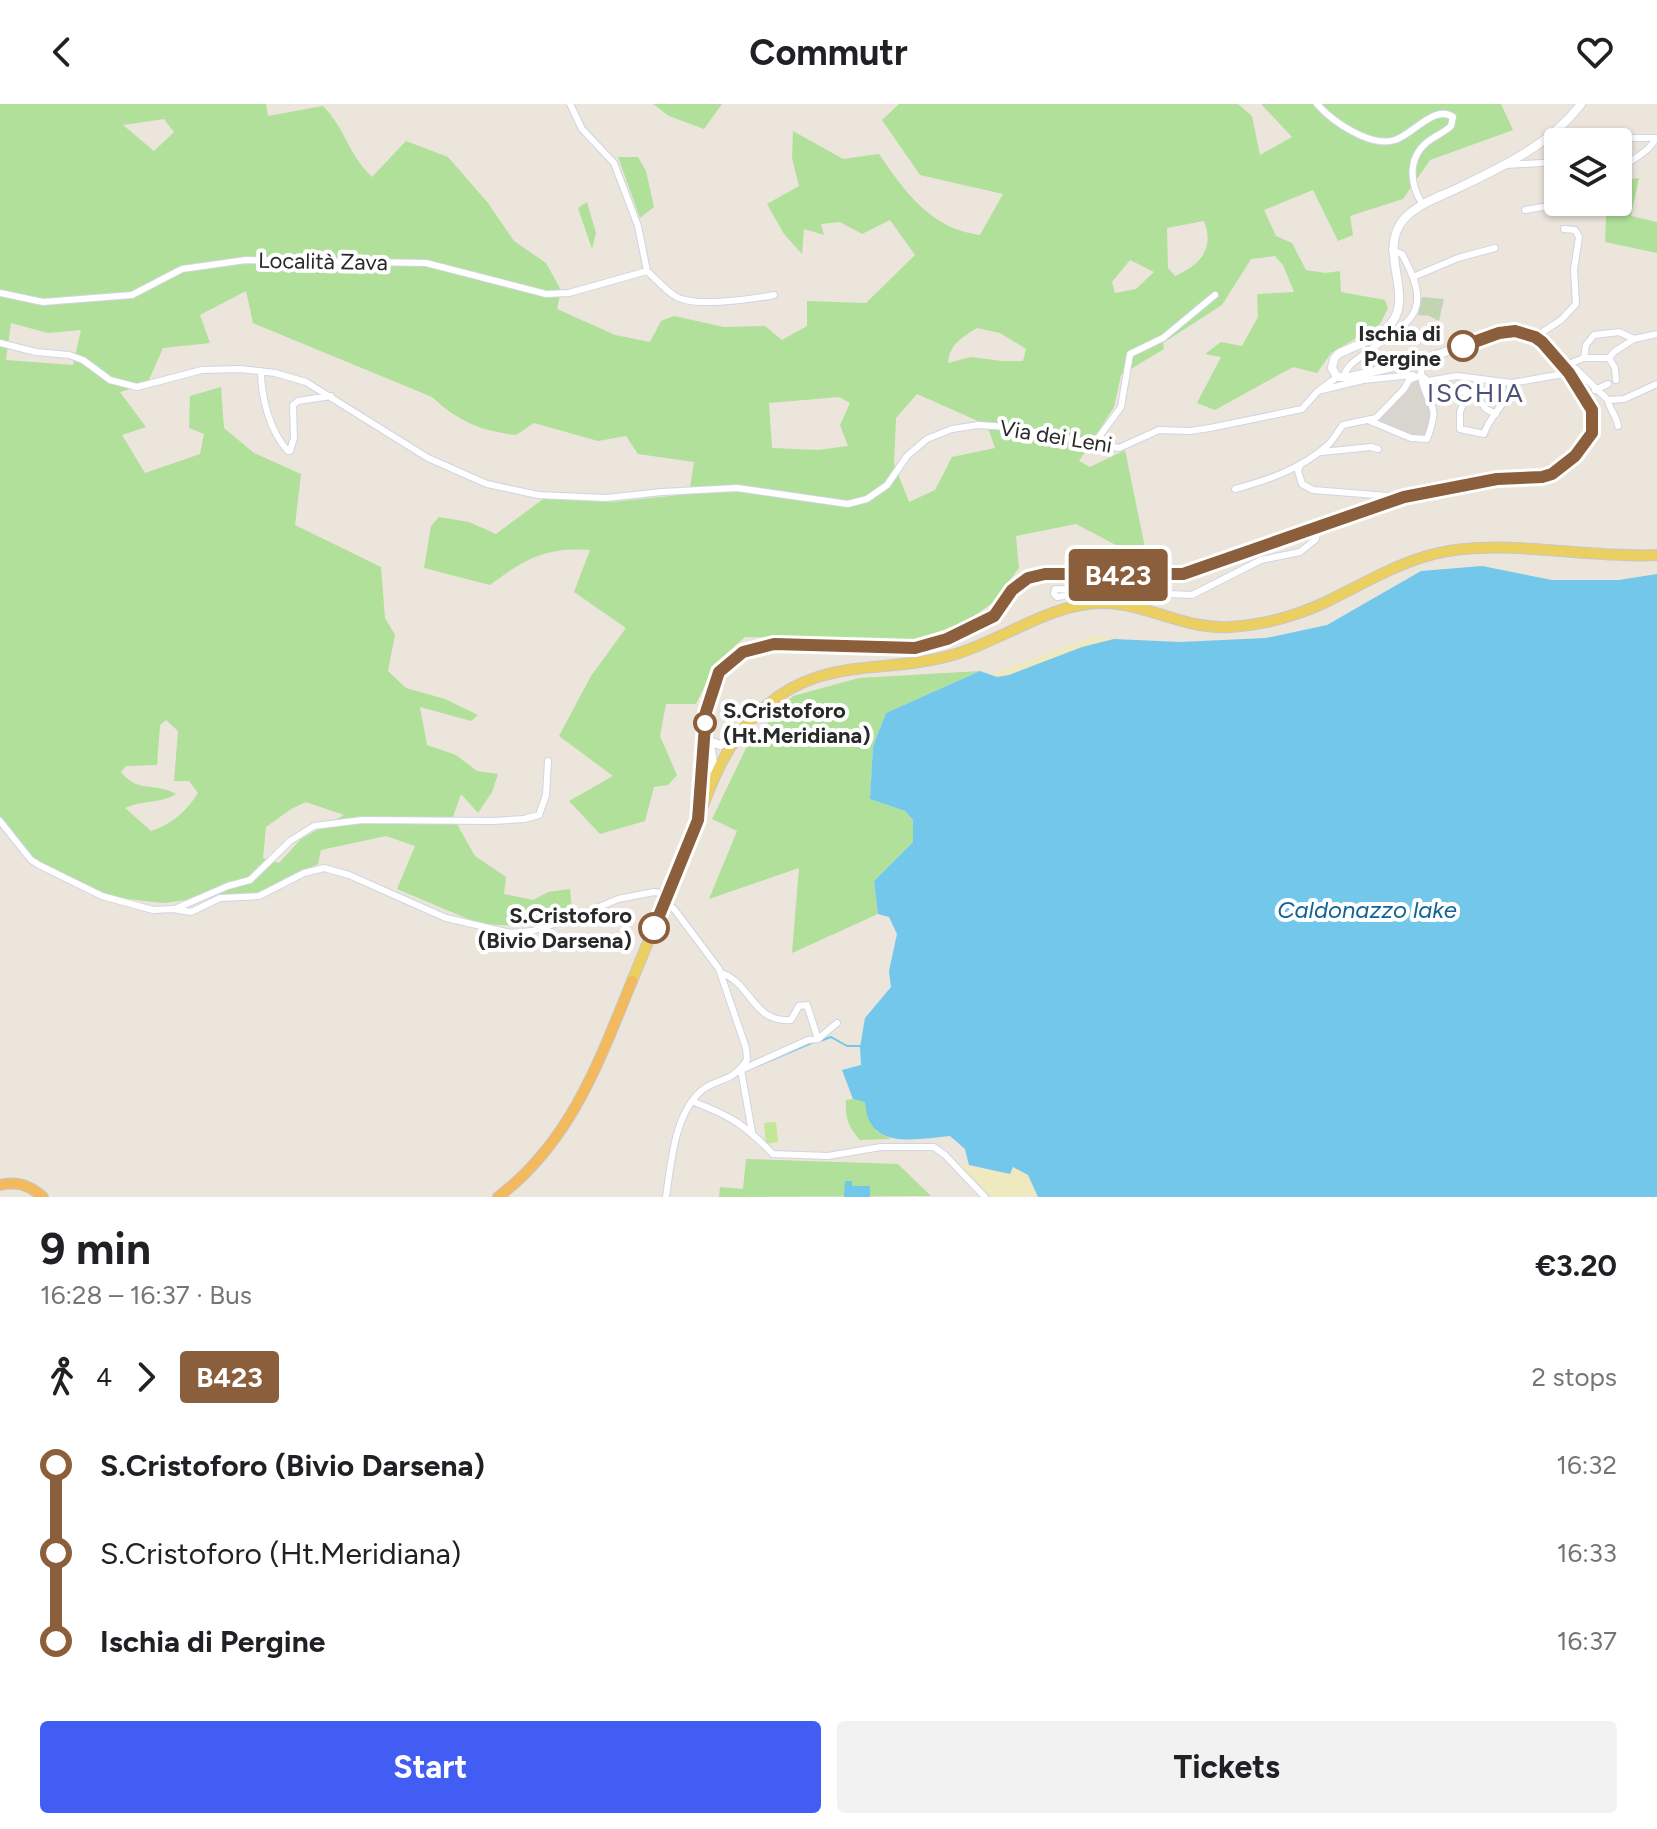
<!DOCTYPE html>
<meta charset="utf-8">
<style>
body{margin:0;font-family:Figtree,sans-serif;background:#f2f2f2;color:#202124;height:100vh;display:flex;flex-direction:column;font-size:30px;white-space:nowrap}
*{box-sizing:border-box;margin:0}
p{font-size:26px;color:#757577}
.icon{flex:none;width:44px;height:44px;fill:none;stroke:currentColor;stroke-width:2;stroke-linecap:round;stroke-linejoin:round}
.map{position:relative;height:1093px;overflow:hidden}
.sheet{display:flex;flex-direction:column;background:#fff;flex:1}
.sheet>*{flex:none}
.badge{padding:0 16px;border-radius:6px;font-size:28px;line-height:52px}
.tools{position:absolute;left:1544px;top:24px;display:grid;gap:16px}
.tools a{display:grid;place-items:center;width:88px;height:88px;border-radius:8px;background:#fff;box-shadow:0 2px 6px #0004;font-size:40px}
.map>.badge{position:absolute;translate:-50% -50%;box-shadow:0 0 0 4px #fff}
.legs{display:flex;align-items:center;gap:12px;height:88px;padding:0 40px;font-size:26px}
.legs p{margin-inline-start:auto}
.headline{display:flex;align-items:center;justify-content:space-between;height:136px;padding:0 40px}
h1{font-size:44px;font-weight:700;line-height:60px}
.action{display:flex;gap:16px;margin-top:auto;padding:16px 40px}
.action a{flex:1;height:92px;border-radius:8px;background:#415df3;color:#fff;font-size:32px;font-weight:700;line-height:92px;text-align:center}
.action a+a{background:#f2f2f2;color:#202124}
ul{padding:0 40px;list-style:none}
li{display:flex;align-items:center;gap:28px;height:88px;font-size:30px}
li i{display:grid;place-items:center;width:12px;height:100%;margin:0 10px;background:currentColor}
li i::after{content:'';width:20px;height:20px;margin:-10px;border:6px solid;border-radius:50%;background:#fff}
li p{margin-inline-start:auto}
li:first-child i{background:linear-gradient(#0000 50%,currentColor 0)}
li:last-child i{background:linear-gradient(currentColor 50%,#0000 0)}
header{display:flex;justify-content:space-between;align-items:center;height:104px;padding:0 40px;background:#fff;font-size:36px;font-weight:700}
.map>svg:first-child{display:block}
.green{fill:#b0e09a;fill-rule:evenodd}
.sand{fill:#efe9bf}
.cemetery{fill:#c3d4b3}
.pitch{fill:#c2e796}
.plaza{fill:#d8d4ce}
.water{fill:#72c7ea}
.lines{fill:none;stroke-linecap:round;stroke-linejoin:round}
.stream{stroke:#72c7ea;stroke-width:2}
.minor-casing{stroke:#d1d4e2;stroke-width:8}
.tertiary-casing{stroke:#d1d4e2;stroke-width:10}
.primary-casing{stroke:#c7c7c7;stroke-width:12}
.trunk-casing{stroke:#c7c7c7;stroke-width:12}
.minor{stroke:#fff;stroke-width:6}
.tertiary{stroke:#fff;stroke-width:8}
.primary{stroke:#ebcf60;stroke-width:10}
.trunk{stroke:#f2b95d;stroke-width:10}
.line-1-casing{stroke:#fff;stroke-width:18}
.line-1{stroke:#8b5e3c;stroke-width:12}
.stop-1-dot{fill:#fff;stroke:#8b5e3c;stroke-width:4}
.labels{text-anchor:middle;stroke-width:8;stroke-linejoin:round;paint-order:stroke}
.street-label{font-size:22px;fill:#292929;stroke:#fff}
.stop-label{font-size:22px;font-weight:bold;fill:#292929;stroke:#fff;text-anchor:end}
.water-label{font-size:24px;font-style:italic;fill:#126495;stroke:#fff}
.quarter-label{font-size:26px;letter-spacing:2px;fill:#4b5278;stroke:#fff}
</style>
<header><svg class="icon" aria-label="back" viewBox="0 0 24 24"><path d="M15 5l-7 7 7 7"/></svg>Commutr<svg class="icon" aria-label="heart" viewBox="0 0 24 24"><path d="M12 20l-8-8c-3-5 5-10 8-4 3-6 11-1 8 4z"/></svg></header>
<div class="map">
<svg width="1657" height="1093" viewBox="0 0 1657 1093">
<rect width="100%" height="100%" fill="#ebe5dc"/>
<path class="green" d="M0 0H266L268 12 323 2C345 24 348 50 372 73L406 37 448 53 488 99 514 137 546 159 561 186 557 205 615 231 650 238 661 217 674 212 724 223 765 222 782 236 807 222V197L866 199 915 151 890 116 862 130 840 118 821 120 824 131 804 125 802 150 784 130 767 100 799 82 792 54 793 27 843 55 879 50C905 88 931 125 980 131L1003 90 920 71 882 16 899 0H1238L1252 12 1260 51 1292 33 1261 0H1501L1513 26 1430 56 1403 95 1350 112 1353 131 1338 137 1313 86 1264 106 1276 132 1292 139 1306 166 1325 169 1340 167 1341 188 1385 196 1388 204 1380 220 1331 249 1317 269 1293 263 1215 306 1197 299 1221 253 1205 250 1221 238 1242 242 1258 213 1257 190 1294 188 1283 161 1275 152 1251 155 1222 201 1163 239 1164 245 1121 271 1114 303 1079 357 1090 363 1125 346 1148 458 1076 420 1016 432 1019 464 994 498 965 518 912 537 745 533 716 559 696 600H666L660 632 677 671 668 681 654 683 645 717 600 730 569 697 613 672 559 632 591 572 626 524 574 488 590 446C545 443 525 455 490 481L424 464 431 422 439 413 469 418 496 430 543 395 612 398 689 390 694 358 638 350 626 332 598 337 534 319 516 331C480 327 458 317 432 293L253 219 246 187 200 211 210 239 163 244 147 280 120 288 146 323 122 331 145 369 200 350 204 330 189 324 190 292 221 283 224 324 254 349 301 370 295 421 381 463 385 514 395 531 388 567 406 584 445 595 478 611 471 617 420 603 427 641 456 651 477 667 498 670 492 688 478 709 461 690 453 713 475 752 506 773 504 790 533 796 548 788 570 785 572 806 523 822 480 820 397 785 415 742 386 732 321 746 318 760 255 791H226L163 799 110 793 33 755 0 712ZM164 15 174 28 154 47 123 21ZM1204 117C1215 145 1200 161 1175 172L1168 164 1167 124ZM1130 156 1154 168 1136 185 1115 189 1112 178ZM11 219 48 229 81 226 73 261 6 256ZM977 224 1000 229 1026 245 1023 257H1002L971 253 948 259C950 240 961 234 977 224ZM917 290 987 321 995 344 952 353 935 386 909 398 894 360 896 314ZM839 293 850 299 840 321 848 342 818 346 772 344 769 299ZM166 616 178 627 174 677H189L198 689C186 708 172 720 151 727L125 704C142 696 160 700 176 690 152 677 139 690 121 668L126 662 157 661 160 621ZM306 698 344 711 301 735 279 759 263 754 266 723 291 705Z
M653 0H722L704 25 669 12Z
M618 53H638L646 67 654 103 640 114Z
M1639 74 1631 112 1657 118V149L1605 138 1606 113 1612 98H1618V86L1623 76Z
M587 98 596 129 592 145 578 104Z
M980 567 886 609 873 642 870 695 905 707 913 716V738L874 777 878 810 792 849 799 764 709 795 737 727 712 715 748 640 793 592 859 574Z
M853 995 866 998 876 1027 891 1035 860 1036C848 1023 845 1013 846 996Z
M746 1055 898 1060 931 1092 719 1093 720 1083 743 1085Z"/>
<path class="sand" d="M1097 531 1114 535 1082 543 1009 571 997 573 990 571Z
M959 1060 1010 1070 1013 1062 1028 1070 1039 1092 991 1093Z"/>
<path class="cemetery" d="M1422 193 1444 195 1439 217 1429 212 1418 211Z"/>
<path class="pitch" d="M776 1018 778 1038 766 1040 764 1019Z"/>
<path class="plaza" d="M1421 271 1436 309 1424 336 1372 318Z"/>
<path class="water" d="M1482 462 1552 476H1619L1657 470V1093H1038L1028 1071 1013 1063 1010 1070 969 1061 965 1045 950 1032C915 1035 868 1047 865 998L853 995 842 966 861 961 860 943 865 914 891 883 889 867 897 830 889 813 878 810 874 777 913 738V716L905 707 870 695 873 642 886 609 980 567 997 573 1009 571 1082 543 1114 535 1180 538 1266 534 1327 521 1421 467Z
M845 1077H852V1082H870V1093H844Z"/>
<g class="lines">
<path class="stream" d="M820 937 831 933 847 942H861
M757 962 814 938"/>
<defs>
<path id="minor" d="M1317 0C1332 17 1370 44 1395 36 1412 31 1435 0 1453 13L1451 22C1445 28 1437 31 1430 36 1407 52 1409 80 1423 101
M1618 39 1631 34H1657
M1506 61 1558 58
M1618 68C1630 55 1649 49 1656 34
M1525 106 1572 98
M647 167C656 175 665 186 675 192 692 204 753 195 774 191
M1413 173 1458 154 1495 144
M0 189 43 198 132 191 182 165 246 156 426 159 546 190 569 189 647 167 638 122 614 59 582 25 570 0
M1535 233 1561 216 1576 200 1574 165 1579 133 1575 126 1564 125
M0 239 36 248 69 251 83 256 110 276 137 283 202 266 240 265 275 269 306 278 428 354 487 380 538 391 606 394 662 388 737 384 848 400 867 395 887 381 907 352 927 335 952 325 978 321 1008 323 1119 344 1159 326 1190 327 1210 324 1302 305 1317 288 1337 273
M1584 254 1586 241 1594 231 1619 228 1634 235 1657 230
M1609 254 1615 264 1616 276
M1422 256 1421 271 1428 277 1457 272 1512 279 1569 269
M1566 261 1584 254H1609L1614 248 1634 235
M1568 261 1576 265 1608 296 1624 295 1657 280
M261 267C261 293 270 328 288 347H290L294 334 293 301 298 297 331 292
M1344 273C1346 262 1355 257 1364 250 1411 217 1435 210 1402 150L1392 146
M1438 276 1478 294 1486 305 1496 310
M1322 286 1363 276 1413 271
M1595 286 1608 280
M1467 290 1460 308V325L1484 330C1490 310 1505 304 1512 279
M1608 296C1609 306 1616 309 1618 322
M1370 317 1411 334 1427 335C1442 295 1427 307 1421 272
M1093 341 1121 303 1130 250 1163 234 1215 191
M1322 348 1371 343 1378 345
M1300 361 1298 367 1302 380 1313 386 1401 393
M1235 385C1268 376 1301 365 1328 341 1334 335 1338 327 1343 321L1376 314 1404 285 1409 276 1421 271
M1091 498 1071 491 1057 493 1054 490 1055 485 1192 491 1261 456 1300 448 1316 435 1318 423
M0 717 31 756 39 761 102 792 153 806 173 805 191 808 220 794 259 792 304 769 324 764 349 771 446 814 511 829 532 827 574 814 618 795 654 788 669 790
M665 798 674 805 719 865 746 944 747 956C731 980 718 973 701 987 674 1011 671 1060 666 1093
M177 804 228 782 250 776 290 737 314 722 362 716 494 717 524 715 539 711 546 691 548 657
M721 869C752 879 752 919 791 916L799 902 807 901 818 935
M818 935 837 919
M741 966 808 936 818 935
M741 966 752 1028
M694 998C731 1012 745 1021 773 1050L828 1052 881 1043H934L945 1051 985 1093"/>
<path id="tertiary" d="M708 629 715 671
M709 637 720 641 734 635
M699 707 706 608 710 591 719 568 743 548 774 540 915 544 947 535 994 512 1012 486 1028 474 1045 470H1183L1404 393 1497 375 1542 373 1552 370 1575 352 1592 329V306L1588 295 1542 238 1523 229H1499L1422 256 1350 273H1337L1332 264 1334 255 1338 250C1354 242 1374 236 1387 224 1419 195 1375 148 1404 115 1417 100 1439 93 1456 85 1502 63 1550 41 1581 0"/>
<path id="primary" d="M632 877C650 833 669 789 686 745 706 697 719 645 758 609 821 549 883 572 956 550 1005 535 1051 499 1102 499 1147 499 1185 526 1230 523 1263 521 1296 512 1326 498 1361 481 1395 460 1434 450 1500 433 1587 455 1657 451"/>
<path id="trunk" d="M0 1081C18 1077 29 1081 43 1093
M498 1093C570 1039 599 958 632 877"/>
</defs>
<use href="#minor" class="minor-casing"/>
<use href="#tertiary" class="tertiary-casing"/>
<use href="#primary" class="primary-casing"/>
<use href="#trunk" class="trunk-casing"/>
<use href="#minor" class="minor"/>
<use href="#tertiary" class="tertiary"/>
<use href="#primary" class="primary"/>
<use href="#trunk" class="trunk"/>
</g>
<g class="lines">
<defs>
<path id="line-1" d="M654 824 698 716 706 608 719 568 743 548 774 540 915 544 947 535 994 512 1012 486 1028 474 1045 470H1183L1404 393 1497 375 1542 373 1552 370 1575 352 1592 329V306L1569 269 1542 238 1535 233 1515 227 1499 229 1463 242"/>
</defs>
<use href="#line-1" class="line-1-casing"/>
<use href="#line-1" class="line-1"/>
</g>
<g class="stop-1-dot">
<circle cx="1463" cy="242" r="14"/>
<circle cx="705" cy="619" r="10"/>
<circle cx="654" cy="824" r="14"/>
</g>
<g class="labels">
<g class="street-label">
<text transform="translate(323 157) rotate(1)" y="8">Località Zava</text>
<text transform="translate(1056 332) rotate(9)" y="8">Via dei Leni</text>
</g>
<g class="stop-label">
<text x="1441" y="237">Ischia di<tspan x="1441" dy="25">Pergine</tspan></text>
<text x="723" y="614" text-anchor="start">S.Cristoforo<tspan x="723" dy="25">(Ht.Meridiana)</tspan></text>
<text x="632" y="819">S.Cristoforo<tspan x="632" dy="25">(Bivio Darsena)</tspan></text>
</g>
<g class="water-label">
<text x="1367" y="814">Caldonazzo lake</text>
</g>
<g class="quarter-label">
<text x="1476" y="298">ISCHIA</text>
</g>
</g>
</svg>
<div class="tools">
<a><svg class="icon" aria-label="layers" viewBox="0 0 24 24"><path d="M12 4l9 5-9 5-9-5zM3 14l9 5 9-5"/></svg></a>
</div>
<b class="badge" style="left:1118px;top:471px;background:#8b5e3c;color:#fff">B423</b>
</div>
<section class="sheet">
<div class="headline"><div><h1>9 min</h1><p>16:28 – 16:37 · Bus</p></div><b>€3.20</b></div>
<div class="legs"><svg class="icon" aria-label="walk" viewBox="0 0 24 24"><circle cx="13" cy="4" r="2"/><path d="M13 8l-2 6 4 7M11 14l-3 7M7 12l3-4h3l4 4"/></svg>4<svg class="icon" aria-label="forward" viewBox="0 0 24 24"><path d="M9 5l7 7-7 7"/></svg><b class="badge" style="background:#8b5e3c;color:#fff">B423</b><p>2 stops</p></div>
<ul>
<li><i style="color:#8b5e3c"></i><b>S.Cristoforo (Bivio Darsena)</b><p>16:32</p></li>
<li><i style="color:#8b5e3c"></i><span>S.Cristoforo (Ht.Meridiana)</span><p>16:33</p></li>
<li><i style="color:#8b5e3c"></i><b>Ischia di Pergine</b><p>16:37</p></li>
</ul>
<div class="action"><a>Start</a><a>Tickets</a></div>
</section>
